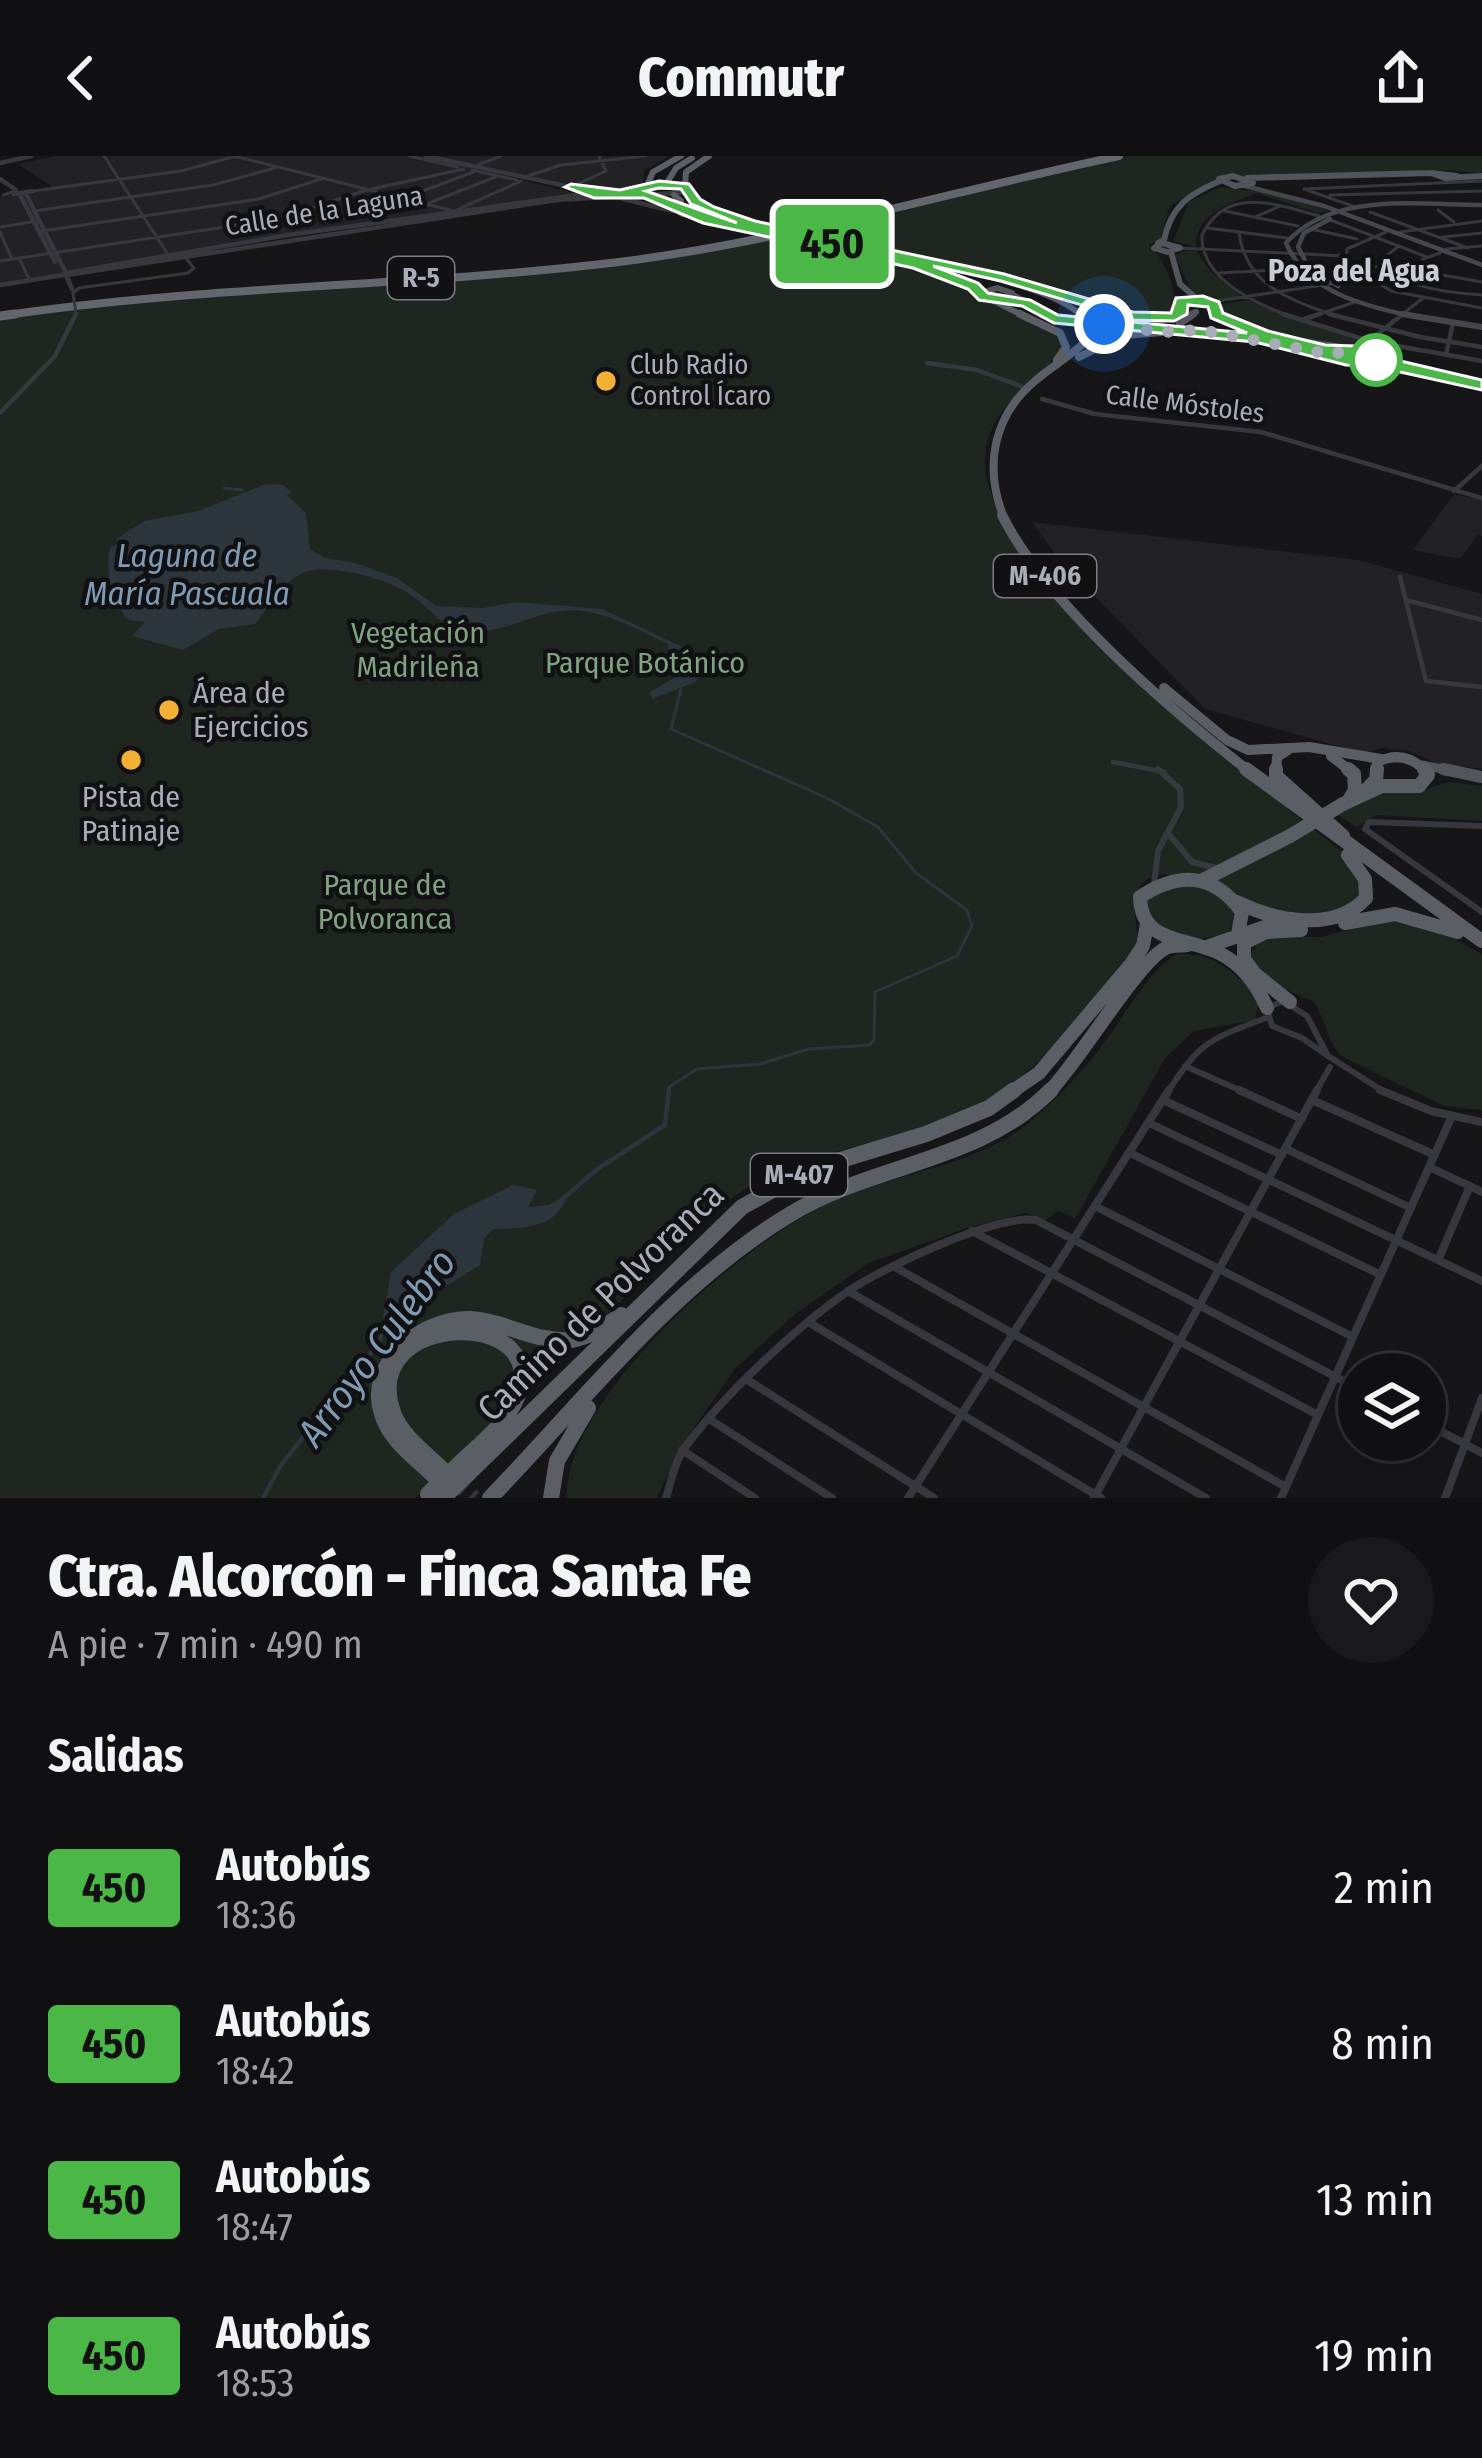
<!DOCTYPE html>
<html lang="es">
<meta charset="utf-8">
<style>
body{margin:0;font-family:"Fira Sans Condensed",sans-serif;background:#19191b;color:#f1f3f6;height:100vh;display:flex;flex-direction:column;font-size:45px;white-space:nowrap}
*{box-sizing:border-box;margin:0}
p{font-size:39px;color:#9c9d9f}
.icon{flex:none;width:66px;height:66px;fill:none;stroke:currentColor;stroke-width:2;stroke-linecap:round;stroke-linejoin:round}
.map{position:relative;height:1342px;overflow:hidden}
.sheet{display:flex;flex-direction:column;background:#101012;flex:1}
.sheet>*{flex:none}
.badge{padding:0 24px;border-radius:9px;font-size:42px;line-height:78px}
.controls{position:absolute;left:1338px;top:1197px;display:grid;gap:24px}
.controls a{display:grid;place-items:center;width:108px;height:108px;border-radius:50%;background:#101012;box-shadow:0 6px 18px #0003,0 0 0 3px #303032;font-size:60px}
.you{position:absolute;width:60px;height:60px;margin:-30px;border:9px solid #fff;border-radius:50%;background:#1a73e8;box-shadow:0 0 0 18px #1a73e833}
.map>.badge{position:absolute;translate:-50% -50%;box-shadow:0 0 0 6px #fff}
h2{padding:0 48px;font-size:45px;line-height:108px}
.round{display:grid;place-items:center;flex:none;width:126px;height:126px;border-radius:63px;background:#19191b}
.head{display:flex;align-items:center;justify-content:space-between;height:204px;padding:0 48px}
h1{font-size:57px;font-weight:800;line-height:90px}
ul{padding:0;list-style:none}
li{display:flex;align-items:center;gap:36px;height:156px;padding:0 48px}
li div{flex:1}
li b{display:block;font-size:45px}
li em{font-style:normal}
li .badge{min-width:132px;font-weight:700;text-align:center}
header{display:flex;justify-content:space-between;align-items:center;height:156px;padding:0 48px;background:#101012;font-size:54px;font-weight:800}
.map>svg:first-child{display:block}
.built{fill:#222225}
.green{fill:#1e261f}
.water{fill:#2c353c}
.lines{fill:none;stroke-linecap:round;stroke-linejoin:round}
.stream-far1{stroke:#2c353c;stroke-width:3}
.stream{stroke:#2c353c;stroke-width:4.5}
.trunk-tunnel{stroke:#333438;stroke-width:16;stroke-dasharray:16 8;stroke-linecap:butt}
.pedestrian{stroke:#37383d;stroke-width:3}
.minor-far3{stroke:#37383d;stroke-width:3}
.minor-far2{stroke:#37383d;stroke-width:4.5}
.minor-far1{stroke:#37383d;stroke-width:6}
.minor{stroke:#37383d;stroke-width:8}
.tertiary{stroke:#37383d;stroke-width:4.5}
.secondary-far1{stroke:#45474d;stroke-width:4.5}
.secondary{stroke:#45474d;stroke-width:6}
.primary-far3{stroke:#53555c;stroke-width:6}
.primary-far2{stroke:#53555c;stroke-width:8}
.primary-far1{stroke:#53555c;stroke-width:9}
.primary{stroke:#53555c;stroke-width:12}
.trunk-far4{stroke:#5b5e65;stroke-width:6}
.trunk-far3{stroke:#5b5e65;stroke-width:8}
.trunk-far2{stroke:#5b5e65;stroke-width:10}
.trunk-far1{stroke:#5b5e65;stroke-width:14}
.trunk{stroke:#5b5e65;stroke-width:16}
.motorway-far1{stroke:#63666e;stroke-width:8}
.motorway{stroke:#63666e;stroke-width:9}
.minor-bridge{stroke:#37383d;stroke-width:3}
.primary-bridge{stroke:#53555c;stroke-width:8}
.trunk-bridge-far2{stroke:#5b5e65;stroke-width:6}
.trunk-bridge-far1{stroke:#5b5e65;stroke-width:14}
.trunk-bridge{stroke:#5b5e65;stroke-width:16}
.line{fill:#4ab747;stroke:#fff;stroke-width:3;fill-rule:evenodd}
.walk{stroke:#a8adb8;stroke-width:12;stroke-dasharray:0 21.6}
.stop-dot{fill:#fff;stroke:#4ab747;stroke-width:6}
.poi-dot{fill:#f2b134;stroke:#111113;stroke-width:4.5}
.labels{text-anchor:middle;stroke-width:9;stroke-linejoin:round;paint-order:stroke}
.far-street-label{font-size:27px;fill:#a8adb8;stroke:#111113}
.shield{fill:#111113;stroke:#7b7e86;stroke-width:3}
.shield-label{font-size:27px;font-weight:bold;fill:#a8adb8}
.far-poi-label{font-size:27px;fill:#a8adb8;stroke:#111113;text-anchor:start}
.far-quarter-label{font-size:30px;font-weight:bold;fill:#c9ccd4;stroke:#111113}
.park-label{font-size:30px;fill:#7fa381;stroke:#111113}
.poi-label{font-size:30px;fill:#a8adb8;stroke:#111113;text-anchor:start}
.water-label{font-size:33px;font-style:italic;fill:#7f9bb3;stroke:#111113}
.near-street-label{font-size:36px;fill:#a8adb8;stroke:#111113}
.near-water-label{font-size:39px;font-style:italic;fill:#7f9bb3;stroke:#111113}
</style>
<header><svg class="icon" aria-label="back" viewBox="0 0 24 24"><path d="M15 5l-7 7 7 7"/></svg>Commutr<svg class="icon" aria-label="share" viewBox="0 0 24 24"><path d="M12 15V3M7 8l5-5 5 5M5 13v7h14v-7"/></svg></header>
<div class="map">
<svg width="1482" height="1342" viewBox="0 0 1482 1342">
<rect width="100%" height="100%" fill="#161618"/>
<path class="built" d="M56 0H423L575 37 300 76 0 128V40L54 32 18 8Z
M434 0H669L644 15 643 26 613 37Z
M1454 338 1482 344V380L1477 379 1460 403 1413 394Z
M1032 366 1358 404 1482 438V613L1438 608 1410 595 1384 592 1363 597 1205 553 1058 402Z"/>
<path class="green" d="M1126 0H1482V17L1440 14 1256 22 1225 18 1170 50 1160 84 1149 89C1166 103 1175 134 1177 155L1160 160 795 74Z
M1220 31 1278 38 1330 55 1318 57 1256 37C1232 48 1195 56 1196 91L1173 85 1189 46Z
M774 79 924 112 1042 167 1062 183 1064 192C1034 228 990 248 985 300 975 404 1258 631 1340 694L1358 716 1361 738C1287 809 1171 674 1137 735 1128 750 1141 769 1136 789 1080 861 1027 938 937 969 874 991 805 994 748 1031 700 1062 659 1108 619 1147 551 1212 483 1277 415 1342H0V163L85 149 604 111Z
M1186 94 1197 95 1210 115 1241 140 1213 144 1193 139 1175 99Z
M1248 144 1359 185 1352 191 1290 184 1218 156 1221 148Z
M1449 626 1482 630V665L1376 659 1357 671 1337 659 1381 635 1417 636Z
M1184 726C1206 732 1228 737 1236 761L1228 778 1189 785 1151 766 1145 747 1149 738Z
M1387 764 1435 772 1482 798V954L1444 950 1341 900C1327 884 1326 864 1314 846 1287 834 1265 827 1250 799L1258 786 1277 781H1321Z
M1176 798C1214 795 1235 818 1260 842L1255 864 1194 875 1165 902 1075 1063 1059 1054 1046 1064 1025 1057 970 1071 869 1107 795 1158 735 1213 680 1292 657 1342H567C564 1241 745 1085 831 1046 890 1019 976 1009 1026 969 1049 951 1072 926 1091 904 1120 870 1139 824 1176 798Z"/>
<path class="water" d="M266 328 283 329 292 336 287 339 306 357 310 393 325 402 355 407 397 422 436 450 483 452 517 446 602 453 695 497 704 517 695 526 652 543 650 536 674 522 668 510V488C641 475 603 454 572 454 532 454 498 485 455 472 438 466 426 449 411 439 387 423 342 411 314 414 288 416 270 450 255 468L219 473 183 494 132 480 145 466 128 464C110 442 105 419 110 392L119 387 116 383 144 365 198 355Z
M513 1029 537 1034 528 1051 549 1049 567 1038C559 1073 523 1072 493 1073L484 1083 480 1109 390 1165 383 1162 391 1116 454 1058Z"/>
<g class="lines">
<path class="stream-far1" d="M224 332 242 334
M668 937 669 931 697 913 760 908 809 893 869 889 874 884 875 836 957 800 972 770 967 754 916 717 878 671 827 642 671 573 681 533"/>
<path class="stream" d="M565 1041 596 1014 665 969 669 934
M263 1342 281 1309 379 1187 386 1165"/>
<path class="trunk-tunnel" d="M453 1323 474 1342"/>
<path class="pedestrian" d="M19 102 29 123"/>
<path class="minor-far3" d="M104 0 169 100
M234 0 450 54
M409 0 458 11
M478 9 501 0
M472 14 517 24
M525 21 561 9 646 0
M571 31 606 15 599 0
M33 35 181 15 236 0
M3 39 12 36
M1330 39 1482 35
M407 41 476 15
M429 47 498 20
M1358 52 1304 33 1482 25
M1438 54 1454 66
M34 55 213 29 275 12
M1225 55 1298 70
M1370 56 1468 92
M450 57 521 25
M1255 61 1280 50
M1328 63 1427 101
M0 71 38 65
M1207 72 1287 82
M1311 73 1357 83
M42 75 259 43 321 23
M0 76 12 103
M1239 76C1245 130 1291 144 1338 161
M1386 76 1347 93 1346 107 1391 135 1482 152
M1400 76 1482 65
M1443 81 1482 77
M1399 90 1382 103C1405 134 1446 136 1482 139
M1180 92 1345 100
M1446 93 1482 90
M1440 97 1423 103 1420 109 1442 119 1482 126
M0 105 277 63 367 34 464 13
M1353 111H1386
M1219 117 1299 113
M73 137 79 132 188 117 194 112 184 100
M1210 146 1362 123
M1292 161C1256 148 1200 123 1202 79 1227 28 1277 49 1319 60
M1311 161 1358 145
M1399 161 1423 142"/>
<path class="minor-far2" d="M1283 158 1369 185 1482 205
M1329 158 1420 181 1482 191
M1304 163 1320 158
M1356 195 1403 158
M1446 199 1453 167
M927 207 977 214 1023 231
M1042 243 1095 258 1261 276 1482 342
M0 257 55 200 76 158
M1454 335 1482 310
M1400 421 1426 525 1482 531
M1406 444 1482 464
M1113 606 1165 616"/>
<path class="minor-far1" d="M1482 670 1369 666 1365 673 1482 756
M1168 677 1192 706 1216 712
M1154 728 1158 695 1181 651 1180 633 1158 613
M1283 845 1307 860 1328 900 1302 882 1272 870 1267 852Z
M1328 900 1386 937
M1185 910 1246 937
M1167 937C1201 885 1208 884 1266 862
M1315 937 1330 911"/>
<path class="minor" d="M1239 934 1302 963
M1380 934 1431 955 1482 966
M1163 944 1282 999
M1312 944 1435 999
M1149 967 1482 1125
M1286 993 1411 1052
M1130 997 1381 1119
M1429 1011 1482 1036
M1095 1050 1353 1181
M972 1075 1318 1259
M1438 1104 1470 1030
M893 1110 1286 1331
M848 1135 1206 1342
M810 1167 1101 1342
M746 1223 934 1342
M709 1263 832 1342
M1425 1267 1482 1297
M682 1294 755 1342
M666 1342C671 1326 675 1304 686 1290 724 1239 795 1172 847 1136 882 1112 996 1058 1036 1064L1359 1233
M908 1342 1169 934
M1094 1342 1317 934
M1281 1342 1451 962
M1445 1342 1482 1242"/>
<path class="tertiary" d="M426 0 585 34
M0 7 31 0
M0 23 16 34 14 38 33 35
M26 38 66 117 288 79 584 38C620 37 659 25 692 36L557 44 67 119
M20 39 55 106
M623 43 673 55
M66 119 72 133
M0 129 63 119"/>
<path class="secondary-far1" d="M1245 30 1324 50 1482 109
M1330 63 1304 77 1298 91 1309 112 1338 130
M1417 161C1367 151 1307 137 1286 87 1332 35 1419 49 1482 49"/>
<path class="secondary" d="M1402 158 1482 171"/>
<path class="primary-far3" d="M1233 20 1253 27 1235 30 1219 23Z
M1457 20 1431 17 1445 22 1482 20
M1247 22 1431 17
M1158 87 1164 84C1171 50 1189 38 1220 25
M1162 87 1180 92 1167 96 1154 92Z
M1171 96 1180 128 1196 142
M981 137 997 132 1012 137 1005 144
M1013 139 1054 161
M1168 161 1182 155 1181 145C1213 141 1203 147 1221 161
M1189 161 1196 156"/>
<path class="primary-far2" d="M1042 158 1082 167
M1216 158 1281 183 1355 194 1375 204 1482 227
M1162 163 1175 158
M1180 167 1193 158
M1104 168 1263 183
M1328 197 1346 205 1373 206"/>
<path class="primary-far1" d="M1422 609 1458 616"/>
<path class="primary" d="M1443 613 1482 621"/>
<path class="trunk-far4" d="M668 25 676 12 692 2
M685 30 686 16 709 0
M646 32 653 16 681 0
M689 39 710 54 740 65
M654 42 683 58 743 72
M795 80C852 92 1051 122 1082 161
M949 120 981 137
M1067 139 1142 161
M992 144 1026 161"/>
<path class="trunk-far3" d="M1020 158 1060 177 1066 191 1057 204
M1121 158 1158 163
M1079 201 1123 179 1162 176
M1004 362C984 312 992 261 1035 225 1052 210 1071 200 1087 184L1090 171 1079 158"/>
<path class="trunk-far2" d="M1002 359C1046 448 1171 554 1250 616
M1164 532 1227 584 1248 594 1309 591 1381 603
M1331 600 1352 616
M1276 616 1277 601 1288 594
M1376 616 1377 606C1396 597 1412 600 1426 616"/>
<path class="trunk-far1" d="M1246 613 1482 785
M1276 613V620L1343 680
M1348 613 1354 618 1355 634 1349 644
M1363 637 1376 624 1377 613
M1343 648 1382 630H1419L1428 619 1424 613
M1201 725 1290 680
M1237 746C1275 765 1334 777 1366 742L1365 723 1348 699
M1345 767 1395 758 1458 776
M1238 778 1242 756C1213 716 1178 716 1140 741 1141 787 1184 781 1217 796 1241 807 1257 829 1267 852
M1209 790 1273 768
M1249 813 1290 846
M1255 818 1244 803V787L1266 776 1301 774
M1010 937 1039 917 1131 808 1143 790 1147 768
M1048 937C1077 909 1140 801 1168 791 1174 789 1181 790 1187 789"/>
<path class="trunk" d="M443 1314C427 1298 403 1281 394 1259 353 1152 564 1149 514 1248 502 1272 477 1290 458 1309
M468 1318 742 1051 811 1013 926 978 989 952 1014 934
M436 1322C417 1303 390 1285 382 1258 365 1207 422 1162 470 1163 505 1165 535 1187 571 1184 590 1181 606 1170 621 1159
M490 1342C584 1245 672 1130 789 1059 873 1007 979 1007 1051 934
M551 1342 557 1305 588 1252"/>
<path class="motorway-far1" d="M0 160C205 129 413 131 619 106 788 85 952 35 1119 0"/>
<path class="motorway" d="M0 160 15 158"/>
<path class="minor-bridge" d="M73 137 76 157"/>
<path class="primary-bridge" d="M1082 167 1104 168"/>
<path class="trunk-bridge-far2" d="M668 25V31
M674 39 681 45
M752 68 804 80"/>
<path class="trunk-bridge-far1" d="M1290 680 1343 648"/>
<path class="trunk-bridge" d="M428 1338 458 1309
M443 1342 468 1318"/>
</g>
<path class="line" d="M659 25 689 28 700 43 714 51 755 65 1004 118 1133 156 1171 157 1176 142 1203 140 1219 146 1223 157 1268 175 1325 189 1355 190 1379 200 1482 224V234L1373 210 1346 209 1255 186 1054 167 1022 150 979 144 968 133 913 112 703 67 644 42H594L565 31 571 28 620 34ZM659 32 681 33 691 48 737 67 646 35ZM933 110 1001 125 1132 164 1174 165 1187 158 1188 149 1208 151 1211 162 1247 177 1058 159 1030 144 988 137 978 127Z"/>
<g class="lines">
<path class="walk" d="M1104 168 1162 176 1200 174 1333 199 1347 193 1376 204"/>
</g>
<circle class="stop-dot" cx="1376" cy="204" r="24"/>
<g class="poi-dot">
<circle cx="606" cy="225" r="12"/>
<circle cx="169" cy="554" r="12"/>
<circle cx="131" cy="604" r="12"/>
</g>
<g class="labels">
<g class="far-street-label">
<text transform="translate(324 55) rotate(-9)" y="9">Calle de la Laguna</text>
<text transform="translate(1185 248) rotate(7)" y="9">Calle Móstoles</text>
</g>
<g class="shield">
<rect x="388" y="101" width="66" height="42" rx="9"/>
<rect x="994" y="399" width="102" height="42" rx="9"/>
<rect x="751" y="998" width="96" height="42" rx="9"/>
</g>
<g class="shield-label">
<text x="421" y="131">R-5</text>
<text x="1045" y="429">M-406</text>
<text x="799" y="1028">M-407</text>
</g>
<g class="far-poi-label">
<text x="630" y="218">Club Radio<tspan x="630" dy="31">Control Ícaro</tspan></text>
</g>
<g class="far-quarter-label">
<text x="1354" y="125">Poza del Agua</text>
</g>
<g class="park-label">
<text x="418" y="487">Vegetación<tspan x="418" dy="34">Madrileña</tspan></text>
<text x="645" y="517">Parque Botánico</text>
<text x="385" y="739">Parque de<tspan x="385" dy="34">Polvoranca</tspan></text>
</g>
<g class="poi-label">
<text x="193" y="547">Área de<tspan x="193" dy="34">Ejercicios</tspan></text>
<text x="131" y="651" text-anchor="middle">Pista de<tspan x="131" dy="34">Patinaje</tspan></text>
</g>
<g class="water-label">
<text x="187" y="411">Laguna de<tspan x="187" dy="38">María Pascuala</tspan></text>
</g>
<g class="near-street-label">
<text transform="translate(600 1145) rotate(-44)" y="13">Camino de Polvoranca</text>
</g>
<g class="near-water-label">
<text transform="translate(376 1191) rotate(-53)" y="14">Arroyo Culebro</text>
</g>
</g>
</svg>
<div class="controls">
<a><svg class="icon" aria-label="layers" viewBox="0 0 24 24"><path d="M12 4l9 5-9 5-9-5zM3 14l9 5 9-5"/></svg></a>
</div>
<div class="you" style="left:1104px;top:168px"></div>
<b class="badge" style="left:832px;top:88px;background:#4ab747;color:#111">450</b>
</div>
<section class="sheet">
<div class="head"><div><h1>Ctra. Alcorcón - Finca Santa Fe</h1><p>A pie · 7 min · 490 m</p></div><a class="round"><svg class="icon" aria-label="heart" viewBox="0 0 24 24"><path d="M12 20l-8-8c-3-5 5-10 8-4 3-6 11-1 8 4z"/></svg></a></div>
<h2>Salidas</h2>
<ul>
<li><span class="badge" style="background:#4ab747;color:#111">450</span><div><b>Autobús</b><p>18:36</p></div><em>2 min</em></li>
<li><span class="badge" style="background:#4ab747;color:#111">450</span><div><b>Autobús</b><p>18:42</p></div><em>8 min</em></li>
<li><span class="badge" style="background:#4ab747;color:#111">450</span><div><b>Autobús</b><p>18:47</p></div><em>13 min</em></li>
<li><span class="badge" style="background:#4ab747;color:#111">450</span><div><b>Autobús</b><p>18:53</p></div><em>19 min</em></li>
</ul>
</section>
